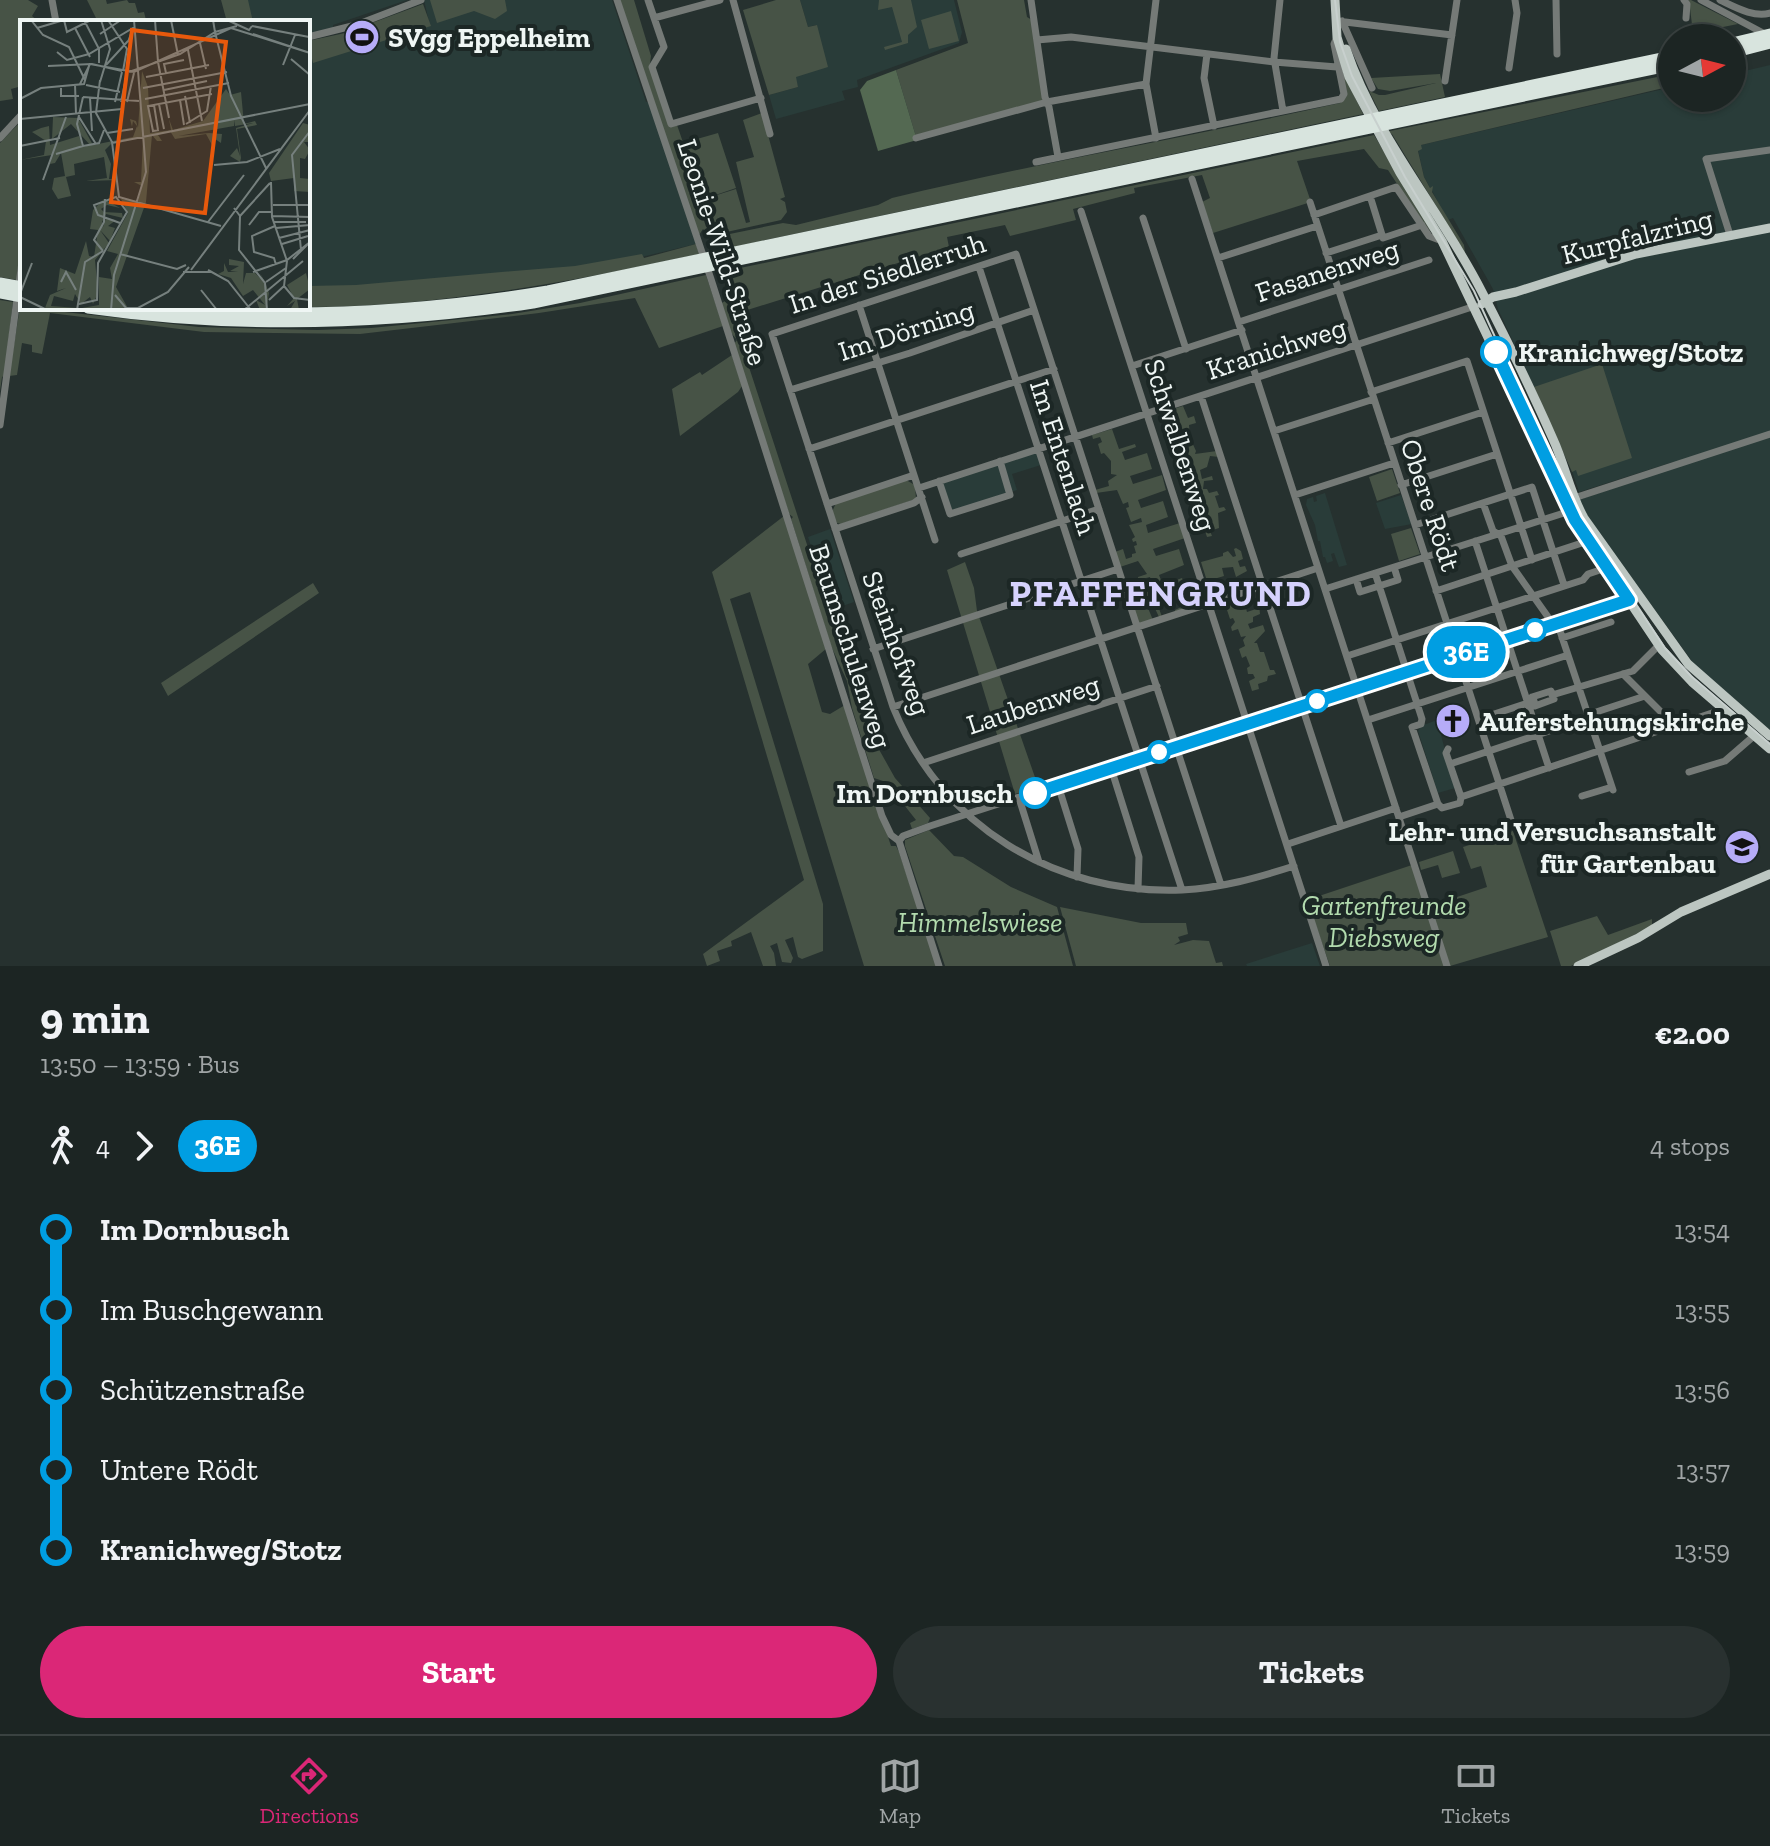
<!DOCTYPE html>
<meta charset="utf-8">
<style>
body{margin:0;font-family:"Zilla Slab",serif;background:#293130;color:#f1f3f6;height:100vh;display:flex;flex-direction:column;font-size:30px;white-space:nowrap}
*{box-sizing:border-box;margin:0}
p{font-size:26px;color:#a0a5a6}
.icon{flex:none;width:44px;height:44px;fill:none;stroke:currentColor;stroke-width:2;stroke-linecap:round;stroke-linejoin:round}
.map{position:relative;height:966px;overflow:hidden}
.panel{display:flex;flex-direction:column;background:#1c2523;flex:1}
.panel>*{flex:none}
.badge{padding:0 16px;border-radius:26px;font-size:28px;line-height:52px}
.needle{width:52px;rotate:83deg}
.buttons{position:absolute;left:1658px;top:24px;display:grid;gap:16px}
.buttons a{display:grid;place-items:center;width:88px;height:88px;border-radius:50%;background:#1c2523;box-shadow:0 2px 6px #0004,0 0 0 2px #3a4241;font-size:40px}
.map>.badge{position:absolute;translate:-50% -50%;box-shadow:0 0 0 4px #fff}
.legs{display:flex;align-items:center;gap:12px;height:88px;padding:0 40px;font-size:26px}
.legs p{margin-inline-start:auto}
.headline{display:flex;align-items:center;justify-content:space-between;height:136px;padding:0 40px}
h1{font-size:44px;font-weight:800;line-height:60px}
.cta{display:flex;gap:16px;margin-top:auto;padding:16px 40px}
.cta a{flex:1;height:92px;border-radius:48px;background:#db2777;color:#fff;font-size:32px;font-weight:800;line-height:92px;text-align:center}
.cta a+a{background:#293130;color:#f1f3f6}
ul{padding:0 40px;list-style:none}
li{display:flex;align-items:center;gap:28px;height:80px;font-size:30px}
li i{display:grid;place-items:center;width:12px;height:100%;margin:0 10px;background:currentColor}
li i::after{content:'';width:20px;height:20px;margin:-10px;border:6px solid;border-radius:50%;background:#1c2523}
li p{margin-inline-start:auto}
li:first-child i{background:linear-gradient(#0000 50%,currentColor 0)}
li:last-child i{background:linear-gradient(currentColor 50%,#0000 0)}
.dock{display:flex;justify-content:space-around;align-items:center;height:112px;border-top:2px solid #3a4241;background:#1c2523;font-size:22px;color:#a0a5a6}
.dock a{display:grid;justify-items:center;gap:4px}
.dock .selected{color:#db2777}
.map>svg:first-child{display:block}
.built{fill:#293c39}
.green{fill:#475346}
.forest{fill:#546952}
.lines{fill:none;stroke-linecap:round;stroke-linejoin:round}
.minor{stroke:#757a77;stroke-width:7}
.major{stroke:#bcc6c1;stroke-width:9}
.highway{stroke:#d8e4de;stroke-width:11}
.tram{stroke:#c8d0ce;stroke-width:2}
.line-1-casing{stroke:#fff;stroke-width:18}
.line-1{stroke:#009ee2;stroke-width:12}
.stop-1-dot{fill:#fff;stroke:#009ee2;stroke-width:4}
.labels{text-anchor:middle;stroke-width:8;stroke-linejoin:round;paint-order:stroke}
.poi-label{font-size:28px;font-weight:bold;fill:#eff6f4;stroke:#1c2725;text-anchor:start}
.street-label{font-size:28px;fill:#eff6f4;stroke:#1c2725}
.stop-label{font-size:28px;font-weight:bold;fill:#eff6f4;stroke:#1c2725;text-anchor:start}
.park-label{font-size:28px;font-style:italic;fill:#b2dbae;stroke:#1c2725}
.district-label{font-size:36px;font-weight:bold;letter-spacing:2px;fill:#d6d2fd;stroke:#1c2725}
.inset-road{fill:none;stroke:#76807e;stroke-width:2}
.view{fill:#e8590c;fill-opacity:0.15;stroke:#e8590c;stroke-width:4}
.inset-edge{fill:none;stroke:#eff6f4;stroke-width:4}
</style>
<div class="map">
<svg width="1770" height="966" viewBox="0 0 1770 966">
<rect width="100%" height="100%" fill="#26312f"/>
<path class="built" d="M233 0H407L333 25V29L308 33V22H239Z
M424 0H612L646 102H649L696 244 608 265 308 302V44L430 26Z
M800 0H954L962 32 959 43 857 80 858 87 842 91 845 100 776 119 769 95 798 87 795 77 816 25 808 27Z
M1770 65V730L1694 664 1585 513 1578 500 1674 468 1673 462 1579 492 1570 465 1498 309 1493 289 1453 218 1448 220 1432 191 1424 177 1418 150 1421 145 1672 87V98H1732V74Z
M1037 452 1041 465 1012 474 1017 490 951 512 941 484Z
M1325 493 1347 565 1339 567 1334 553 1331 554 1333 561 1327 563 1325 557H1323L1320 541H1318L1315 525 1306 505 1307 499 1313 497 1314 502 1317 501 1316 496Z
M1401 495 1412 524 1385 529 1376 503Z
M830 529 854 602 831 610 808 537Z
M1437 720 1455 788 1438 793 1418 731 1421 726Z
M1312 943 1320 966H1247L1246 964Z"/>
<path class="green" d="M0 0H28L38 6 32 16 39 22H22V74L19 76 22 86 11 89 13 99 0 101V112Z
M87 0H106L107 4 127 0 129 3H135L138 13 144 12 146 20 98 22Z
M221 0H248L253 22H227Z
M430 0H505L507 11 495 19 474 11 437 23Z
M620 0H634L651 56 650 64 670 126 677 125 685 148 690 141 718 133 736 188 701 200 736 189 746 223 750 222 736 162 754 157 743 120 762 113 785 197 780 199 785 202 787 212 781 220 722 233H713L709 227 715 237 783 223 796 225 878 205 892 198C1041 162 1191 137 1340 103 1354 92 1340 81 1342 70L1363 114 714 251 710 237 703 229 699 235Z
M776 0H800L808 27 817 25 828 67 796 77 798 87 769 95 743 10Z
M879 0H911L917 27 908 35V43L885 50 884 47 902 42 892 7 878 10Z
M957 0H1024L1027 17 1032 20 1044 101 917 140 896 70 968 43Z
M1689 0H1691L1738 24 1693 33Z
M423 4 431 26 313 63 308 41 345 33Z
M951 11 959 41 929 49 921 20Z
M1440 74 1445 97 1379 111 1369 91 1379 95H1385L1436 83 1390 91 1378 89 1371 78Z
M1672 74V86L1421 145 1422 149 1418 151 1424 177 1430 188 1433 186 1432 192 1464 245 1465 253 1392 134 1385 132Z
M22 120V244L17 273 22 281 0 277V143Z
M1374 135 1434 235 1422 222 1388 170 1379 168 1364 149 1297 161 1311 202 1213 233 1202 202 1210 198 1202 175 1134 188 1135 193 1073 209 1076 220 1010 236 1005 225 947 237 949 247 741 312 748 336 741 337 721 272Z
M696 244 699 254C570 282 441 306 308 307V286L356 285 514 271 575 266 642 254 644 258Z
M706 275 723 326 659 348 635 298 539 313 360 334 204 332 50 313 42 354 32 352V345L22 343 17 375 9 376 20 307 199 327 318 330 371 328 512 314 580 303Z
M0 300 13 302 4 376 2 377 0 391Z
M725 301 728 303 867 728 895 778 930 818 928 823 912 829 910 823 916 820 886 782 874 778 852 708 847 681 831 646 791 519 793 517 789 514 734 344 737 340 728 329 720 304Z
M732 355 742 386 738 392 680 436 672 389 700 372 702 375Z
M1602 364 1632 458 1578 476 1576 470 1572 472 1534 387Z
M1183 406 1188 418 1194 416 1196 423 1189 425 1190 438 1196 451 1195 454 1217 451 1219 457 1210 456 1207 467 1200 470 1202 479 1212 476 1213 480 1204 481 1203 489H1207L1209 493 1217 491 1219 495 1215 496 1219 508 1224 507 1226 510 1218 513 1219 528 1210 531 1212 536 1207 537 1205 531H1201L1199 527 1203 525 1202 519 1194 522 1192 514 1199 511 1193 493 1189 494 1183 476 1188 473 1184 463 1179 465 1176 454 1180 452 1175 437H1171L1169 432 1175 430V427L1167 429 1165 420 1167 419V411Z
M1112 429 1119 449 1135 444 1136 447 1122 452 1125 460 1147 453 1152 469 1130 476 1133 484 1162 475 1166 490 1138 500 1141 508 1163 501 1168 517 1146 525 1148 533 1180 523 1185 538 1153 549 1156 556 1179 549 1184 565 1159 575 1163 585 1182 578 1193 606 1175 612V610L1181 607 1177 593 1167 596 1169 602 1165 604 1164 600 1160 601 1158 596 1155 597 1162 617H1159L1151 600 1145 601 1153 620 1139 624 1126 586 1133 584 1136 591 1144 588 1143 583 1151 581 1150 577 1138 580V577L1147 574 1138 561 1120 567 1115 552 1123 549 1126 559 1132 557V554L1136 553 1134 546 1137 545 1136 541 1133 542 1132 539 1135 537 1129 525 1142 522 1141 518 1131 522 1126 508 1129 507 1128 502 1123 504 1117 490 1096 493 1095 490 1109 486 1108 481 1117 475 1111 474V461L1104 453 1101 454 1098 444 1102 442 1100 437 1093 439 1092 435Z
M1392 469 1400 493 1377 501 1369 477Z
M906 480 915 485 916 499 841 524 837 523 832 512 836 503Z
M784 516 827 648 808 664 822 712 830 714 845 705 891 846H896L899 852 937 966H864L750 592 730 599 823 904V951L802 959 798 957 793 937 785 940 793 958 791 963 782 962 777 943 770 946 774 953 776 966H763L751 932 731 941 732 946 717 951 720 961 707 966 703 954 804 880 712 572Z
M1411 528 1420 554 1399 561 1391 534Z
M1236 548 1241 551 1243 559 1238 561 1240 567 1245 566 1247 571 1236 577 1233 567 1222 568 1224 576 1207 581 1201 562 1223 556V553L1228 551 1233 557 1236 556 1234 549Z
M965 562 974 588 977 611 1037 783 1035 788 1015 794 947 570Z
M313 583 319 593 168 696 161 683Z
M1237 598 1239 606 1245 605 1247 612 1256 609 1255 605 1259 604 1260 614 1253 617V622L1248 624 1250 629 1263 625 1265 631 1254 643H1257L1260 652H1264L1270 670H1274L1276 674 1268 676 1267 681 1258 684 1259 689 1252 691 1249 681 1255 678 1253 674H1248L1247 668 1250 666 1246 656 1242 658 1239 649 1245 646 1243 640 1246 636 1241 637 1238 629 1232 631 1231 627 1235 622 1233 618 1230 619 1227 610 1230 608 1228 601Z
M929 830 954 856 963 857 1011 887 1057 907 1073 966H945L905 846V840Z
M1513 831 1548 937 1450 966 1430 906 1487 887 1481 866 1471 869 1463 847Z
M1453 851 1460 873 1442 878 1438 865 1421 870 1419 862Z
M1412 865 1445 966H1330L1307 900Z
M1060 907 1141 923H1186L1188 934 1178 937 1180 941 1174 945 1193 940 1209 941 1216 963 1222 962 1223 966H1076Z
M1597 916 1608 935 1652 919V926L1571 966H1561L1550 931Z"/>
<path class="forest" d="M896 70 917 140 878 151 860 90 867 81Z"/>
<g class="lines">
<path class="minor" d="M52 0 56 22
M617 0 711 279 882 816 891 835 899 841 939 966
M648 0 664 47 652 67 671 124 761 98
M733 0 770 134
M1031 0 1045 97 1049 107 1058 157
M1156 0 1146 84 1156 138
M1280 0 1274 58 1283 111
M1556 0 1557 54
M1684 0 1687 4 1686 18
M1701 0 1765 34
M1720 0C1735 7 1754 18 1770 13
M654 18 720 0
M1337 21 1452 35
M1342 21 1372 88
M308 37 356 25 421 0
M1037 40 1071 37 1274 62 1337 67
M1207 54 1204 78 1214 126
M1509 68 1517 13 1515 0
M1445 81 1457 0
M0 138 22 114
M916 138 1047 102 1146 84
M1036 162 1341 99 1344 94 1334 44 1337 37
M1192 179 1447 966
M1370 196 1383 238 1422 225
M1310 202 1511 820
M1081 211 1326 966
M1314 215 1396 187 1429 236 1442 241
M1143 218 1186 349
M1730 235 1706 159 1770 150
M1326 253 1382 235
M1218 258 1317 226
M979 267 1182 890
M859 305 935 540
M1239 322 1429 260
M1132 366 1242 330
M790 390 910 353 1034 310
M1371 392 1467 361 1532 560
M1201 396 1341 826
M0 425 22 262
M1274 431 1374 399
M1388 443 1483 412
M809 449 1054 369
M939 481 950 514 1010 495 1000 461
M1401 485 1497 454
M919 488 1475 306
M1295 495 1394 463
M1574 498 1770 434
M1483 503 1493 531 1501 536 1512 566 1553 624
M827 504 914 475
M1415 525 1532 487 1564 585
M835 529 914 503 922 497
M1475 541 1549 768
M961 554 1099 509
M1375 573 1422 719 1421 724 1412 727 1438 804
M1356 579 1360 592 1398 580 1394 567
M1325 589 1564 513
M1436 591 1588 541
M1557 622 1613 790
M1562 638 1611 622
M873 649 1118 569
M1347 656 1583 580 1588 574 1606 568
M1623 674 1675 726
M1534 701 1535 706 1554 699 1552 695
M893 707 1318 568
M1587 715 1645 696
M1479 719 1534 701 1532 697 1551 691 1552 695 1633 671 1659 645
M1368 720 1568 655
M1448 749 1446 753 1461 797
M923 763 1157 686
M1450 764 1588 718
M1111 768 1139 857 1138 889
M1689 772 1725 761 1755 735
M1058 785 1078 849 1077 877
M1582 796 1612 787
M1019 798 1039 862
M1399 817 1438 804 1442 808 1460 803 1461 797 1724 709
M899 841 903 836 930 826 1631 599
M1288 844 1396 808
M1221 885 1016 254 772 334 893 707C941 826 1055 895 1182 890 1221 888 1257 878 1294 866"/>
<path class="major" d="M1335 0 1337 37 1349 77 1400 173 1442 241 1575 520 1662 650 1692 682 1770 749
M1346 49C1376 138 1440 209 1482 292 1507 340 1531 389 1553 439 1565 465 1570 493 1584 518L1688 664 1770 736
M1482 304 1493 297 1516 292 1636 254 1770 228
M1578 966 1638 938 1681 912 1770 874"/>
<path class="highway" d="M1732 43 1770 34
M1732 53 1770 43
M0 283 22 287
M0 293 22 297
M88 308C236 329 386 325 533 303L1672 65
M177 308C301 319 425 311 548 291L1672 56"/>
<path class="tram" d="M1335 0 1340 42 1352 76 1405 177 1474 291 1574 510 1665 648 1691 676 1770 744"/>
</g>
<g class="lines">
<defs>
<path id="line-1" d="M1035 793 1629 600 1575 520 1496 352"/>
</defs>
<use href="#line-1" class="line-1-casing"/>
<use href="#line-1" class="line-1"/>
</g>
<defs>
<symbol id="stadium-disc" viewBox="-11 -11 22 22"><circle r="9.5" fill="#b6acf8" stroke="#1c2725"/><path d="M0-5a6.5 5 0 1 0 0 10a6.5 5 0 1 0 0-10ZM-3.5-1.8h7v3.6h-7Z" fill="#111"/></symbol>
<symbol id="church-disc" viewBox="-11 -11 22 22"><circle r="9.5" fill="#b6acf8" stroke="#1c2725"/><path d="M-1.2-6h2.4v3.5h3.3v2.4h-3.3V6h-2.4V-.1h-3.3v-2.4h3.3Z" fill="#111"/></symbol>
<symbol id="university-disc" viewBox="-11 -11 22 22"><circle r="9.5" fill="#b6acf8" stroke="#1c2725"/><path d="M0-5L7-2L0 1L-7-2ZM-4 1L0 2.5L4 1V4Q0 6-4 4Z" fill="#111"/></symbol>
</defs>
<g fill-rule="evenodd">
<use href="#stadium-disc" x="342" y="17" width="40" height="40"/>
<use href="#church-disc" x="1433" y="701" width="40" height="40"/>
<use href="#university-disc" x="1722" y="827" width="40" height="40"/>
</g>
<g class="stop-1-dot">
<circle cx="1496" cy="352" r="14"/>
<circle cx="1535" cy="630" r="10"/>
<circle cx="1317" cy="701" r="10"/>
<circle cx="1159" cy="752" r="10"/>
<circle cx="1035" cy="793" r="14"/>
</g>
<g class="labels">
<g class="poi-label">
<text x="388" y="47">SVgg Eppelheim</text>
<text x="1479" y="731">Auferstehungskirche</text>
<text x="1716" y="841" text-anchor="end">Lehr- und Versuchsanstalt<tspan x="1716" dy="32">für Gartenbau</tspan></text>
</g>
<g class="street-label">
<text transform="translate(1637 236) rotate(-14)" y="10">Kurpfalzring</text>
<text transform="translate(723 252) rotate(72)" y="10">Leonie-Wild-Straße</text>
<text transform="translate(1327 270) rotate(-18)" y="10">Fasanenweg</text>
<text transform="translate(887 273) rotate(-18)" y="10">In der Siedlerruh</text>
<text transform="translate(906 330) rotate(-18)" y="10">Im Dörning</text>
<text transform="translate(1276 348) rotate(-18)" y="10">Kranichweg</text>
<text transform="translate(1181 445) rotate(72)" y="10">Schwalbenweg</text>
<text transform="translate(1064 457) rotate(72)" y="10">Im Entenlach</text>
<text transform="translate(1431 505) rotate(72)" y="10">Obere Rödt</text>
<text transform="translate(897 643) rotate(70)" y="10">Steinhofweg</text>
<text transform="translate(851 646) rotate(72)" y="10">Baumschulenweg</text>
<text transform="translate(1033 704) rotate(-18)" y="10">Laubenweg</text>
</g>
<g class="stop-label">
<text x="1518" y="362">Kranichweg/Stotz</text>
<text x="1013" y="803" text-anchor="end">Im Dornbusch</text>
</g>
<g class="park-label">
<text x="1384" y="915">Gartenfreunde<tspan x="1384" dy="32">Diebsweg</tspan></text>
<text x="980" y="932">Himmelswiese</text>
</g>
<g class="district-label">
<text x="1161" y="606">PFAFFENGRUND</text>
</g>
</g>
<g transform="translate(20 20)">
<rect width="290" height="290" fill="#26312f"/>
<path d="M122 51 128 67 130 113 151 110 149 99 153 110 183 101 206 69 210 75 221 72 224 104 235 101 237 105 217 109 221 138 220 142 210 136 217 128 220 136 216 108 233 103 215 106 214 100V106L158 116 189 113 202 114 201 123 195 119 192 125 186 114 155 119 150 111 138 115 142 121H137L132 115 126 182 96 267 109 290 62 288 79 285V257L92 259 90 248 98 234 87 231 108 193 101 179 118 181 122 166 114 162H121L123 117 92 123 85 130 91 144 89 159 99 160 66 161 87 158 84 137 54 144 55 155 46 157 51 176 38 179 32 169 34 158 45 156 41 133 35 143 30 144 32 135 0 140 24 135 26 121 12 112 21 108 29 106 30 125 59 116 63 127 70 125 51 104 32 119 33 97 58 98 73 125 113 117 117 106 113 101 112 107 110 99 116 101 118 108ZM283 103 290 105V122H284L290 130 285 139 280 138V158L290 159V172L274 171V158L251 161 249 153ZM84 179 100 188 87 185 81 189 84 192 102 193 103 198 86 194 82 202 83 207 86 198 96 200 88 206 95 208 90 221 80 210 89 223 75 240 78 273 73 284 70 277 61 284 55 274 53 281 34 276 31 286 58 288H25L30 275 46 268 37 271 40 248 55 254 66 221 69 236 74 237 78 210 70 209 73 190ZM209 239 224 242 223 264 226 253H235L244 262 240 253 245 262 249 273 246 290H240L236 280 245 285 233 270 223 276 211 258 198 254 204 251V243L208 252H218L210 251 219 246 209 245ZM286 253 290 269 277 279 279 290H270L275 281 267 286 274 278 267 265Z" fill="#475346"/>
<path class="inset-road" d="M11 0 23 15 49 27 65 60M44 0 47 12 71 0M64 0 79 29V43M88 0 107 29 103 51M135 0 138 42M151 0 158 35M193 0 195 12 217 6M207 0 229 10 232 6M232 6 289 17M17 8 44 0M55 8 70 37M80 14 101 0M233 14 290 33M180 23 186 49M168 30 182 101M37 32 47 40 69 34 113 8 108 22M271 39 290 55M138 42 149 98M86 45 108 21M263 45 275 15M28 46 72 44 102 51M109 52 160 34 195 12 211 76 246 148M146 53 144 44 164 40M126 57 189 45M80 60 76 93 92 122 99 177 201 206M80 62 90 29 81 0M55 64 56 94M60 64 70 44 114 52 211 8 290 33M66 65 100 72M41 68V76H59M123 68 207 52M144 70 187 61M165 76 170 103M63 77 119 81M70 78 72 111M0 79 21 68 64 64 69 46M125 79 209 63M160 80 164 105M95 82 102 52M101 82 106 58M107 82 114 53M139 84 144 109M134 85 138 110M59 97 76 124M0 99 102 89M166 104 187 91 191 66M139 110 133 111 128 86 192 74M87 113 113 109M92 123 290 84M0 126 40 118M63 126 57 104 63 77M63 126 79 123 84 110M36 134 63 126M194 145 227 142 260 129M23 160 46 97M251 162 252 197 267 241M253 185H290M214 188 220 196 219 230 245 263 247 290M220 196 250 163M252 196 290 197M188 202 224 155M253 202H286M229 205 239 192H252M255 206 232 216 234 232 254 238 256 245M256 208 290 205M259 218 290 210M262 224 288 216M281 230 272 135 290 111M83 231 74 220 84 202 85 179M100 234 157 249 166 245M273 239 290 222M171 250 290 90M188 250 208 261 231 290M163 252H191M233 252 267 240 290 222M41 262 46 252 56 270M246 262 266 248M264 266 274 278 290 280M181 270 197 290M0 274 12 243M95 275 106 288H118L148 272 169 247M0 277 27 290M249 280 264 266 267 241M59 284 77 280 78 243 107 192 96 177 74 185 78 195 100 203M57 290 65 242 83 231M91 290 94 255 126 152 114 0M224 290 283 241"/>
<path class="view" d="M112 10 206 22 185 193 91 182Z"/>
<rect width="290" height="290" class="inset-edge"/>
</g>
</svg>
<div class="buttons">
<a><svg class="needle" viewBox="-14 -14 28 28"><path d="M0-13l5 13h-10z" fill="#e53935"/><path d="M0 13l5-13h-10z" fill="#a0a5a6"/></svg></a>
</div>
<b class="badge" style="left:1466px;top:652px;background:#009ee2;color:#fff">36E</b>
</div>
<section class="panel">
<div class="headline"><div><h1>9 min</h1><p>13:50 – 13:59 · Bus</p></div><b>€2.00</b></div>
<div class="legs"><svg class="icon" aria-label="walk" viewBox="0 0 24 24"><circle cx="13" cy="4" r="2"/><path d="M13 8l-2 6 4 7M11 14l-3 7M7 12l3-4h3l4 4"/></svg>4<svg class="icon" aria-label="forward" viewBox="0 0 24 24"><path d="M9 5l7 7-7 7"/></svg><b class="badge" style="background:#009ee2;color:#fff">36E</b><p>4 stops</p></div>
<ul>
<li><i style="color:#009ee2"></i><b>Im Dornbusch</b><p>13:54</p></li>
<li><i style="color:#009ee2"></i><span>Im Buschgewann</span><p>13:55</p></li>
<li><i style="color:#009ee2"></i><span>Schützenstraße</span><p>13:56</p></li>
<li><i style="color:#009ee2"></i><span>Untere Rödt</span><p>13:57</p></li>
<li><i style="color:#009ee2"></i><b>Kranichweg/Stotz</b><p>13:59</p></li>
</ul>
<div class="cta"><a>Start</a><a>Tickets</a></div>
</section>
<nav class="dock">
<a class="selected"><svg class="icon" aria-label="directions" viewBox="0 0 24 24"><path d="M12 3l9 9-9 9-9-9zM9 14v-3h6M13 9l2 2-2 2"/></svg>Directions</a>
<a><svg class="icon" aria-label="map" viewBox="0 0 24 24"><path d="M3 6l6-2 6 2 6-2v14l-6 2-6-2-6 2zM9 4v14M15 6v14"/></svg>Map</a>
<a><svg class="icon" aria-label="tickets" viewBox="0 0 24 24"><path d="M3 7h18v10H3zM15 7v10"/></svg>Tickets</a>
</nav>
